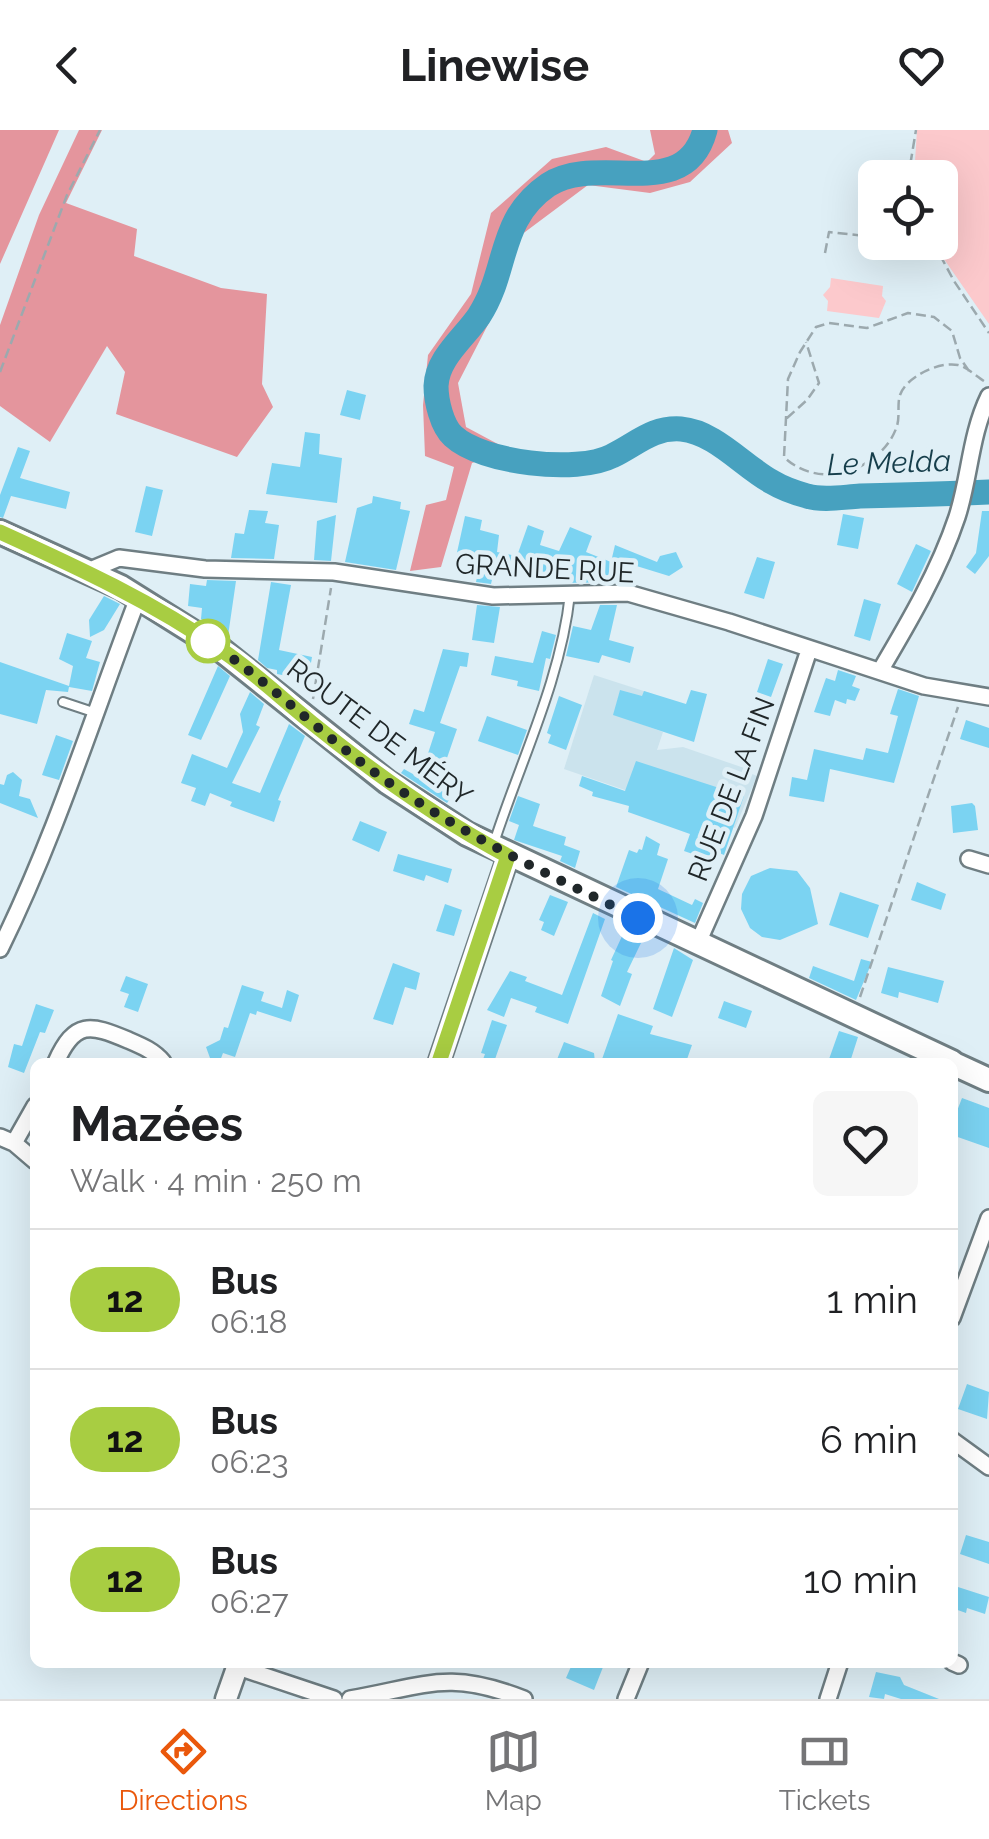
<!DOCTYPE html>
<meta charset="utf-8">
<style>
body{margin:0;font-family:Raleway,sans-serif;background:#f6f6f6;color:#202124;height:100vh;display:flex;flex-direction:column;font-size:38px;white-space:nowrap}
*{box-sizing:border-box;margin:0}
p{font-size:32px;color:#757577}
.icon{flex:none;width:55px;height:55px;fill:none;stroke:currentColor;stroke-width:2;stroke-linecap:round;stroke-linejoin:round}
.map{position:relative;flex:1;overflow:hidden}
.side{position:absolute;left:30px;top:928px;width:928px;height:610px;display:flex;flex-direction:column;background:#fff;border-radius:15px;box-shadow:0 10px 40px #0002}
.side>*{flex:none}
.badge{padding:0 20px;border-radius:32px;font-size:35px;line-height:65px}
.tools{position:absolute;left:858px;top:30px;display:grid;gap:20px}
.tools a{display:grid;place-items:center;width:100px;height:100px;border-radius:15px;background:#fff;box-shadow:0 10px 40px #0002;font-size:50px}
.you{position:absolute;width:50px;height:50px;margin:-25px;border:8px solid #fff;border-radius:50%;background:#1a73e8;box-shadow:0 0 0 15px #1a73e833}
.map>.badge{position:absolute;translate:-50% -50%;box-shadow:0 0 0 5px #fff}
.round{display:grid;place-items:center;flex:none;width:105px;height:105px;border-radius:15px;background:#f6f6f6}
.headline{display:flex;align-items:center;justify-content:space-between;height:170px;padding:0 40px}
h1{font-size:48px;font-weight:700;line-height:75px}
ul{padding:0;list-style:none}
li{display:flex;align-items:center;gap:30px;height:140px;padding:0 40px;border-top:2px solid #e0e0e0}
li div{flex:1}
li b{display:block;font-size:38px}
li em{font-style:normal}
li .badge{min-width:110px;font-weight:700;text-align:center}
header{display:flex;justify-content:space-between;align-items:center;height:130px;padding:0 40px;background:#fff;font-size:45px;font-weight:700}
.tabs{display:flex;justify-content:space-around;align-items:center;height:140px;border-top:2px solid #e0e0e0;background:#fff;font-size:28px;color:#757577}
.tabs a{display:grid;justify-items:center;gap:5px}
.tabs .current{color:#ea580c}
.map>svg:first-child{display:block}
.built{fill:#cbe3ed}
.green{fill:#fcc9cc}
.forest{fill:#e4959d}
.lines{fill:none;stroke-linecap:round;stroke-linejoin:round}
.river{stroke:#47a1bf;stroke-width:25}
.building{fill:#7bd3f2}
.service-casing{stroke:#6f7e83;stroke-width:12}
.minor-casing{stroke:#6f7e83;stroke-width:20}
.tertiary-casing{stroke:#6f7e83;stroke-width:25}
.secondary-casing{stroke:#6f7e83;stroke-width:28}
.path{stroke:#9ca9ae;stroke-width:2.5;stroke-dasharray:10 5;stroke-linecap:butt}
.service{stroke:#fff;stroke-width:8}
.minor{stroke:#fff;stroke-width:15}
.tertiary{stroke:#fff;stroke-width:20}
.secondary{stroke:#fff;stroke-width:22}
.line-casing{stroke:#fff;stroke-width:22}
.line{stroke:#a8cd42;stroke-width:15}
.walk{stroke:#202729;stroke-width:10;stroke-dasharray:0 18}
.stop-dot{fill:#fff;stroke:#a8cd42;stroke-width:5}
.labels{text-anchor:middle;stroke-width:9;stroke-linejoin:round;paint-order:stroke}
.street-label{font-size:28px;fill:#202729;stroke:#dfeff6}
.water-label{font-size:30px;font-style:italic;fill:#163e4b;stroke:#dfeff6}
</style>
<header><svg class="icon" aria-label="back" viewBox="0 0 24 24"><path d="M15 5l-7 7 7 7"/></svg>Linewise<svg class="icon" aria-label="heart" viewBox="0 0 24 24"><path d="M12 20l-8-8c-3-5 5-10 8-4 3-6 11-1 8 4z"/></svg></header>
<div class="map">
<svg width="989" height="1569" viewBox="0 0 989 1569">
<rect width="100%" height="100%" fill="#dfeff6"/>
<path class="built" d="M594 545 653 564 651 569 620 561 614 584 663 602 657 620 683 617 750 640V643L757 646 735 698 564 639Z"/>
<path class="green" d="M917 0H989V194L937 119 940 48 914 47Z
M831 148 883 156 882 166 886 171 879 188 827 181 828 171 823 165 830 157Z"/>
<path class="forest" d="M0 0H59L0 134Z
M79 0H102L66 73 137 99 134 126 221 158 267 164 262 254 273 277 237 327 116 284 125 242 107 216 50 312 0 276V195L39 85Z
M650 0H728L732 13 690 52 650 63 588 55 521 105 498 175 458 253 466 297 509 320 472 333 441 437 410 441 426 375 446 370 454 337 425 326 423 275 428 225 471 164 491 83 552 29 606 17 647 32 655 24Z"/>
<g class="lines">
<path class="river" d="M705 0C685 75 599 22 548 55 497 90 509 140 479 186 464 208 437 228 436 256 436 271 442 296 453 306 482 333 577 344 612 326 637 314 652 297 681 299 715 302 743 336 772 352 782 358 796 363 807 366 823 371 843 367 860 366 903 365 946 364 989 362"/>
</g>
<path class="building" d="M347 260 366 265 360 290 340 285Z
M305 302 320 304 319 324 342 328 337 373 266 364 272 333 300 337Z
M18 317 30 321 20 348 70 362 66 379 11 366 3 388 0 387V365Z
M146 356 163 360 152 406 135 402Z
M373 366 401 372 400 379 410 381 396 440 345 432 357 378 372 373Z
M249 380 268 381 265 393 279 395 274 429 231 428 235 403 244 404Z
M982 381H989V426L975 444 966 437 976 423Z
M843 384 864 388 858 419 837 415Z
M336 385 331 431 314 430 317 391Z
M465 386 482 390 480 400 499 405 497 422 517 426 528 395 544 401 540 415 559 421 570 397 592 406 586 422 611 432 615 415 657 432 660 426 676 422 683 437 669 446 630 434 625 452 559 453 562 447 495 437 491 454 476 452 480 432 456 427Z
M916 414 931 421 912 462 897 454Z
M757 427 775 432 764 469 744 463Z
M207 450 236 451 228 506 201 489 202 478 188 476 190 454 206 456Z
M271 452 291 455 279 520 312 527 308 550 277 544V540L267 538 258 530Z
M104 466 120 474 104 500 90 507 89 490Z
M864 469 881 474 870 511 854 506Z
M477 475 500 477 494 513 472 510Z
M600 475H617L609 510 634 517 630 533 602 525 599 533 566 526 573 496 591 500Z
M542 501 556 505 550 529 546 528 539 561 517 556 518 551 491 545 495 526 533 533Z
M67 503 92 511 86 528 100 532 92 561 69 557 68 562 46 560 37 594 0 584V532L69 556 73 536 59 529Z
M443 519 469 523 467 537 460 536 440 593 457 599 437 657 451 667 447 673 401 643 404 639 420 648 435 602 409 594 414 579 424 582Z
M768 529 783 534 771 567 757 562Z
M218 536 230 546 201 610 188 605Z
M838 540 856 546 852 556 860 559 855 571 847 569 846 574 835 570 830 586 814 582 826 548 835 551Z
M898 559 919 566 894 653 830 639 824 672 789 666 792 647 807 650 814 619 863 630 866 618 888 623 898 586 890 584Z
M620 560 642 566 644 561 686 574 691 560 707 564 694 612 613 585Z
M250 562 264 574 256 595 260 597 232 653 260 663 289 594 305 606 278 670 281 671 274 692 230 676 232 672 210 663 205 676 191 671 196 658 181 653 192 624 227 638 243 602 240 584Z
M559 566 582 575 566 620 548 613 551 605 547 603Z
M487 586 527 600 518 625 478 611Z
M966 590 989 598V618L960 609Z
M56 605 73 611 59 650 42 645Z
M636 631 744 666 724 725 717 722 713 731 684 721 690 704 628 682 629 676 592 666 593 662 579 656 582 646 625 661Z
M13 642 22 650 19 666 30 669 38 688 0 673V654L4 655 7 645Z
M518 666 540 674 533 696 566 707 564 715 580 721 575 738 560 731 562 726 514 710 519 695 509 691Z
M972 673 975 676 978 700 953 703 951 676Z
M360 691 387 702 379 722 352 710Z
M646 706 660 714 657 725 668 729 658 759 692 775 695 769 703 773 695 793 616 757 629 720 637 723 639 719 642 720Z
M398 724 452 739 448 753 426 745 424 751 393 741Z
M770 738 797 741 810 758 818 794 780 810 762 807 750 798 741 779 742 764 751 746Z
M917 752 946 764 941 780 911 770Z
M840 762 879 775 868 808 829 795Z
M550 765 568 772 554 806 541 800 544 792 539 790Z
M445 774 462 780 454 806 436 801Z
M593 783 605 789 568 894 535 882 537 877 511 868 504 887 487 880 510 841 527 847 525 851 562 865Z
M623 804 641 813 627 842 632 844 620 876 601 866 613 831 611 830Z
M674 818 693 830 672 887 653 879Z
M861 829 872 832 856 870 809 848 813 836 854 851Z
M393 833 420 843 416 860 405 857 393 895 373 889Z
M888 837 944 851 938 873 899 862 898 868 881 863Z
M126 846 148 854 138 882 124 877 129 864 120 861Z
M242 855 264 862 261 871 282 878 287 860 299 865 291 892 257 881 256 885 250 883 235 927 223 923 220 931 210 928 206 917 220 910 224 897 228 898Z
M724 871 752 881 746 898 718 888Z
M36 874 54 880 45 903 40 902 24 943 8 937 14 914 22 916Z
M618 884 653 896 650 904 692 915 686 932H601Z
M492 890 507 895 494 932H482L485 924 481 923Z
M839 901 858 907 850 932H828Z
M564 912 594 923 595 932H556Z
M962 968 989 978V1018L952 1005V994Z
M967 1254 989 1262 987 1289 958 1279Z
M966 1405 989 1412V1434L960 1424Z
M958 1457 989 1467 985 1484 967 1478 966 1483 952 1478Z
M573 1532H605L594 1560 566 1548Z
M876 1542 900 1547 904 1555 939 1569H901L885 1564 884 1569 869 1567Z"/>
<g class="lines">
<defs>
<path id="service" d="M63 572 96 583
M494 713C520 632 561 550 570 464"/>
<path id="minor" d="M93 444 95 438 119 428 205 439 334 442 493 466 628 463 729 492 924 556 989 567
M880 541C909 492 939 441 957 387 970 347 970 305 989 266
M969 729 989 735
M697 815 754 686 809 520
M0 819C56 705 93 586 138 468
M56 932C75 890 90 894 128 910 142 916 154 921 163 932
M0 1007 14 1013 35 1031
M14 1013 35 976
M952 1188 989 1088
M952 1310 989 1337
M952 1532 959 1535
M238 1537 334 1569
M350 1569C426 1556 447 1539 524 1569
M626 1569 641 1532
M828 1569 840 1532"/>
<path id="tertiary" d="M439 932 508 727
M226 1569 239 1532"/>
<path id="secondary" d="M0 402 121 457 220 519 387 652 467 704 952 932
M952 933 989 950"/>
</defs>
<use href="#service" class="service-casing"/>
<use href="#minor" class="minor-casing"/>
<use href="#tertiary" class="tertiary-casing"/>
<use href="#secondary" class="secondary-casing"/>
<path class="path" d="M914 48 910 36 916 0
M933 112 954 151 989 203
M825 123 829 102 875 107
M969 241 960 228 952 201 934 187 908 183 867 198 829 193 816 197 800 222 788 249 784 327C796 339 815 346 833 344 860 342 888 323 897 296 900 286 897 274 900 265 906 247 939 231 958 235 967 237 976 246 984 251
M0 242 67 65 100 0
M787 288 807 270 819 253 806 212
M313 569 331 458
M860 867 958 577"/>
<use href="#service" class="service"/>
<use href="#minor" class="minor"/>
<use href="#tertiary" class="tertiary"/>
<use href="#secondary" class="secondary"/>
</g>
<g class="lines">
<defs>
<path id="line" d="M0 402C77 437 153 472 223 521 254 542 282 569 312 593 374 643 438 689 508 726L439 932"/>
</defs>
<use href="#line" class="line-casing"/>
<use href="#line" class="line"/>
<path class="walk" d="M208 511 199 505C267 549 324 608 391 654 469 708 553 747 638 788"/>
</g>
<circle class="stop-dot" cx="208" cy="511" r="20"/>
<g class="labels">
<g class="street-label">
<text transform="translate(545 438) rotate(3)" y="10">GRANDE RUE</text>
<text transform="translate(380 602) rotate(37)" y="10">ROUTE DE MÉRY</text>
<text transform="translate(731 659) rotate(-69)" y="10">RUE DE LA FIN</text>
</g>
<g class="water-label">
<text transform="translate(889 333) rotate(-2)" y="10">Le Melda</text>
</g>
</g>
</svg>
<div class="tools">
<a><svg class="icon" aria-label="locate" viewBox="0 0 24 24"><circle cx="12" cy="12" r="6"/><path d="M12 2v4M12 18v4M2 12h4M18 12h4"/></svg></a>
</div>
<div class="you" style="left:638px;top:788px"></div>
<section class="side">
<div class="headline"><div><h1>Mazées</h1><p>Walk · 4 min · 250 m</p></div><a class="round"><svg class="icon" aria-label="heart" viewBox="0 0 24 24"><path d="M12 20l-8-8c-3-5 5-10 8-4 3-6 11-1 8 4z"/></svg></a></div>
<ul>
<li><span class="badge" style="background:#a8cd42;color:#111">12</span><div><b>Bus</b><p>06:18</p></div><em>1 min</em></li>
<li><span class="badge" style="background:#a8cd42;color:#111">12</span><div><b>Bus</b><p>06:23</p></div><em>6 min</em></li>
<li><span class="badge" style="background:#a8cd42;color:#111">12</span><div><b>Bus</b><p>06:27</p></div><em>10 min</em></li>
</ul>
</section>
</div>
<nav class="tabs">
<a class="current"><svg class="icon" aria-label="directions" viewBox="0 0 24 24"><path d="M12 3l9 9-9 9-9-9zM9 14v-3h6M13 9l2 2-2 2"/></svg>Directions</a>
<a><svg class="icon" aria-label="map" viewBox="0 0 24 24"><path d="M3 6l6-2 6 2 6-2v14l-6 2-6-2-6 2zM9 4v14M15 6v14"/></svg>Map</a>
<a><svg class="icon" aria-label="tickets" viewBox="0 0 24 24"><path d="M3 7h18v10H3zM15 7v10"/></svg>Tickets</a>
</nav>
